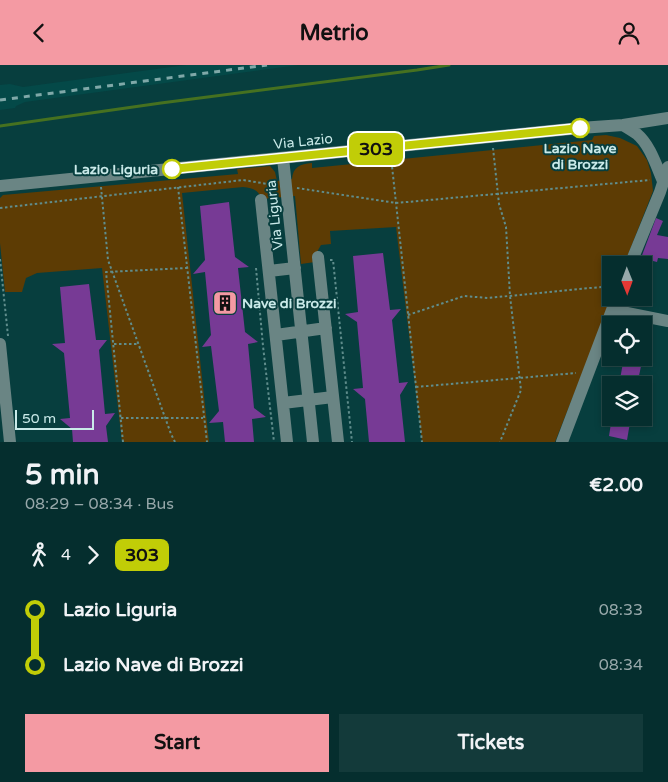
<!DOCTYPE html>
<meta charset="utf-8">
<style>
body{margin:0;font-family:"Varela Round",sans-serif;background:#133a3a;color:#f1f3f6;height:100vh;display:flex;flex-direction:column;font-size:19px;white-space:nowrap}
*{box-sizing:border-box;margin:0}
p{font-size:16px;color:#97a8aa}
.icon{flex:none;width:28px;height:28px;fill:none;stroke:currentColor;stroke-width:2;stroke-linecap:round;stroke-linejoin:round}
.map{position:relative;height:377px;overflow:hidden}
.details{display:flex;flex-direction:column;background:#052e2e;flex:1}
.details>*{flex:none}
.badge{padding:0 10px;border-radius:8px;font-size:18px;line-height:32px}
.needle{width:32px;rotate:179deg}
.tools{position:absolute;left:602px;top:191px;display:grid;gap:10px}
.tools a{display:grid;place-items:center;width:50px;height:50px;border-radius:0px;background:#052e2e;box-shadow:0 2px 8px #0003,0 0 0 1px #264a4a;font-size:25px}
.scale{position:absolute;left:15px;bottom:12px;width:79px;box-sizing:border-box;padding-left:5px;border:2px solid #caeae9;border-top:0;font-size:14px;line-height:18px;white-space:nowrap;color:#caeae9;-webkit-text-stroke:4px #073e3e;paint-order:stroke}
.map>.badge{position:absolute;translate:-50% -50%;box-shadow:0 0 0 2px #fff}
.legs{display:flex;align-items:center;gap:8px;height:55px;padding:0 25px;font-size:16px}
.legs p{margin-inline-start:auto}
.overview{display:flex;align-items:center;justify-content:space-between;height:85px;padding:0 25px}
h1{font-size:28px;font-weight:700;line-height:38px}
.primary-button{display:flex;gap:10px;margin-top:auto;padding:10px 25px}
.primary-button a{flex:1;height:58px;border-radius:0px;background:#f49aa3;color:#111;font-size:20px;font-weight:700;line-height:58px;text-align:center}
.primary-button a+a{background:#133a3a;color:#f1f3f6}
ul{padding:0 25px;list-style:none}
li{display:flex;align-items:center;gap:18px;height:55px;font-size:19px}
li i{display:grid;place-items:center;width:8px;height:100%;margin:0 6px;background:currentColor}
li i::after{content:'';width:12px;height:12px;margin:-6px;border:4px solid;border-radius:50%;background:#052e2e}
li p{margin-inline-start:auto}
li:first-child i{background:linear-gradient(#0000 50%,currentColor 0)}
li:last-child i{background:linear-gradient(currentColor 50%,#0000 0)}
header{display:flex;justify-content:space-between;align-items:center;height:65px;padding:0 25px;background:#f49aa3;color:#111;font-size:22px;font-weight:700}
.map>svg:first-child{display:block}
.built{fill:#044948}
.green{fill:#5d3c04}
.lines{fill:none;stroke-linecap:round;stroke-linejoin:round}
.stream{stroke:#467120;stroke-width:3}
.building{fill:#773a95}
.path{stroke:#608d8c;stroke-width:2;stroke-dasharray:2.5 2.5;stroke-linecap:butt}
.minor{stroke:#6a8584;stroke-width:12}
.rail{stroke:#7fa8a8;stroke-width:3;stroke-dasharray:6 6;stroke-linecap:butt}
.line-1-casing{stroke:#fff;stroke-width:11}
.line-1{stroke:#c1cd07;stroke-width:8}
.stop-1-dot{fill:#fff;stroke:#c1cd07;stroke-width:2.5}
.labels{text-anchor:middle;stroke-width:4;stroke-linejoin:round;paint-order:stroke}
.street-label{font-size:14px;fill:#caeae9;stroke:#073e3e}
.stop-label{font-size:14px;font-weight:bold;fill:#caeae9;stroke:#073e3e}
.poi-label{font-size:14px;font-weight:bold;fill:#caeae9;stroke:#073e3e;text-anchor:start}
</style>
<header><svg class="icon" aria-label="back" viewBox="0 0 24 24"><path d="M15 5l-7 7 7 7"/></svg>Metrio<svg class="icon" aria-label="person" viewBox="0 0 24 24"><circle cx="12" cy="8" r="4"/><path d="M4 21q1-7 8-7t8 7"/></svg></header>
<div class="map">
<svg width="668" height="377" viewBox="0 0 668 377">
<rect width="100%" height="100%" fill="#073e3e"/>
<path class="built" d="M186 0H299L25 37 16 41 15 43 0 45V20L10 19 23 22Z"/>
<path class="green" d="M606 70 620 73 637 81 647 95 651 108 653 126 624 200H611L612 233 555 377H422L396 162 330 166 331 179 321 180 317 187 315 197 301 199 295 131 262 134C258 125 253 123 243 122L182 128 209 377H122L102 203 37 208 26 213 22 227H5L0 178V133L3 130 238 109 237 104 270 101 275 107 277 116 292 114C293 102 300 99 312 98V103L592 75 594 71Z"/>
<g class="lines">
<path class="stream" d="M0 61 161 38 417 5 449 0"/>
</g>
<path class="building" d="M229 137 235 192 249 202 238 203 245 267 258 277 248 279 254 343 266 352 252 354 254 377H225L223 357 209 358 219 346 211 281 202 282 211 270 205 207 193 209 205 195 200 141Z
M656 153 663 156 657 170 668 172V194L658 193 657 197 641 193Z
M383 188 390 245 401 244 392 255 399 318 408 317 400 330 405 377H369L365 334 353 324 363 323 357 257 345 249 358 247 353 191Z
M89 219 96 275H107L99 285 105 349 115 348 106 361 108 377H73L72 364 60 354 70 353 64 288 52 279 65 278 60 222Z
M631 256 649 259 645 283H644V260H631Z
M624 292H643L637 320H619Z
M612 352H631L627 375 609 371Z"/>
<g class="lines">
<path class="path" d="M493 83 499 139 506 162 510 231 521 325 500 377
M391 92 422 377
M101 122 108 195 171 369 175 377
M178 122 207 377
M297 123 396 138 650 115
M0 143 243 115 274 120
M0 194 8 271
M330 195H333L352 377
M256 203 263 281 274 377
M408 250 464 231 488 233 611 221
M114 279H138
M416 322 576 308
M121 353H203
M123 377 106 207 187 203"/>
<path class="minor" d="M623 60C628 63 633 66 637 69 650 80 656 100 663 116
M283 93 313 377
M0 121 580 63 623 60 668 53
M261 135 287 377
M318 192 338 377
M630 200 660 127 668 102
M269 206 295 203
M612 245 668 256
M276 270 326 263
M0 279 10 377
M283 338 333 332
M562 377 617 232"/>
<path class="rail" d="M0 35 267 0"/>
</g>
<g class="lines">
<defs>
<path id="line-1" d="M172 104 580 63"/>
</defs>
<use href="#line-1" class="line-1-casing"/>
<use href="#line-1" class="line-1"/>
</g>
<defs>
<symbol id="building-square" viewBox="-11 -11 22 22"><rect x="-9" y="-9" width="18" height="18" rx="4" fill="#f49aa3" stroke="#073e3e"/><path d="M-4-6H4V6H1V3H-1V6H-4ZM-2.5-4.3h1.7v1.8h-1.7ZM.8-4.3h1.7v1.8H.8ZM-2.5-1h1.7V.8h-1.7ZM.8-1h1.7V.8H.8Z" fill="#111"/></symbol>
</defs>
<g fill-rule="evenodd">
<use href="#building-square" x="211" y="224" width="28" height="28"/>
</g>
<g class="stop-1-dot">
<circle cx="580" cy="63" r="9"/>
<circle cx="172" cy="104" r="9"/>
</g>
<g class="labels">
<g class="street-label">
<text transform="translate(303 76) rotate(-6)" y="5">Via Lazio</text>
<text transform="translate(274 150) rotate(-96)" y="5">Via Liguria</text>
</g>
<g class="stop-label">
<text x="580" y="88">Lazio Nave<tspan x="580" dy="16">di Brozzi</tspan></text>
<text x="158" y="109" text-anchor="end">Lazio Liguria</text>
</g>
<g class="poi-label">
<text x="242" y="243">Nave di Brozzi</text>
</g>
</g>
</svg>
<div class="tools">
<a><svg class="needle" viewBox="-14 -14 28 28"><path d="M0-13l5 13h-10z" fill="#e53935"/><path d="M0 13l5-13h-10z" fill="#97a8aa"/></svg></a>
<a><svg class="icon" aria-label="locate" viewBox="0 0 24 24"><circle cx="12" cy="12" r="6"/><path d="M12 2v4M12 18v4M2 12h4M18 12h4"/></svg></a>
<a><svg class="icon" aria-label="layers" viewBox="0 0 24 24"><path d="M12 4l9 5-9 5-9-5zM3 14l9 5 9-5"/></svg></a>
</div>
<div class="scale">50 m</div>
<b class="badge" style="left:376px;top:84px;background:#c1cd07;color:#111">303</b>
</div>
<section class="details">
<div class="overview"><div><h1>5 min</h1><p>08:29 – 08:34 · Bus</p></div><b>€2.00</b></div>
<div class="legs"><svg class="icon" aria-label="walk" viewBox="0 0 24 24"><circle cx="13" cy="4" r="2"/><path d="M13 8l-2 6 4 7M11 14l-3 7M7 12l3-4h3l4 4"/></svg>4<svg class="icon" aria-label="forward" viewBox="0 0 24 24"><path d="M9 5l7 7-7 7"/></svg><b class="badge" style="background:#c1cd07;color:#111">303</b></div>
<ul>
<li><i style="color:#c1cd07"></i><b>Lazio Liguria</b><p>08:33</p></li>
<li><i style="color:#c1cd07"></i><b>Lazio Nave di Brozzi</b><p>08:34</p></li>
</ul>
<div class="primary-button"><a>Start</a><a>Tickets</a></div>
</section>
